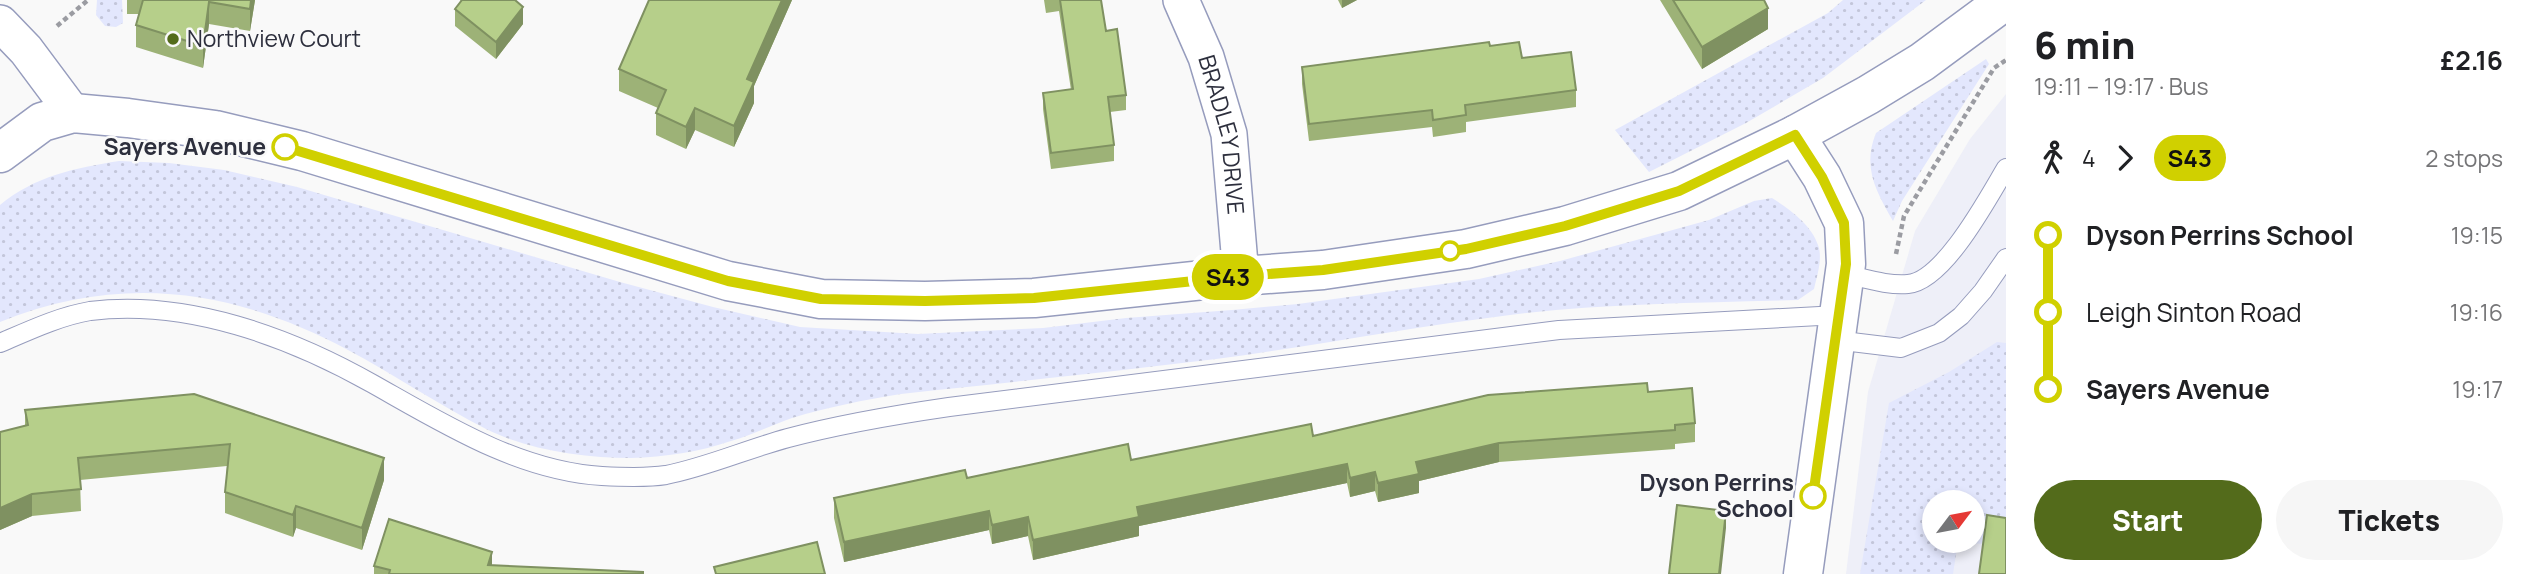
<!DOCTYPE html>
<meta charset="utf-8">
<style>
body{margin:0;font-family:Manrope,sans-serif;background:#f6f6f6;color:#202124;height:100vh;display:flex;flex-direction:column;font-size:26px;white-space:nowrap}
*{box-sizing:border-box;margin:0}
p{font-size:23px;color:#757577}
.icon{flex:none;width:38px;height:38px;fill:none;stroke:currentColor;stroke-width:2;stroke-linecap:round;stroke-linejoin:round}
.map{position:relative;flex:1;overflow:hidden}
.panel{display:flex;flex-direction:column;background:#fff;width:525px}
.panel>*{flex:none}
.badge{padding:0 14px;border-radius:23px;font-size:24px;line-height:46px}
.needle{width:46px;rotate:58deg}
.fabs{position:absolute;left:1922px;top:490px;display:grid;gap:14px}
.fabs a{display:grid;place-items:center;width:63px;height:63px;border-radius:50%;background:#fff;box-shadow:0 4px 10px #0003;font-size:35px}
.map>.badge{position:absolute;translate:-50% -50%;box-shadow:0 0 0 4px #fff}
.legs{display:flex;align-items:center;gap:10px;height:77px;padding:0 28px;font-size:23px}
.legs p{margin-inline-start:auto}
.overview{display:flex;align-items:center;justify-content:space-between;height:119px;padding:0 28px}
h1{font-size:38px;font-weight:800;line-height:52px}
.button{display:flex;gap:14px;margin-top:auto;padding:14px 28px}
.button a{flex:1;height:80px;border-radius:42px;background:#536b1b;color:#fff;font-size:28px;font-weight:800;line-height:80px;text-align:center}
.button a+a{background:#f6f6f6;color:#202124}
ul{padding:0 28px;list-style:none}
li{display:flex;align-items:center;gap:24px;height:77px;font-size:26px}
li i{display:grid;place-items:center;width:10px;height:100%;margin:0 9px;background:currentColor}
li i::after{content:'';width:18px;height:18px;margin:-9px;border:5px solid;border-radius:50%;background:#fff}
li p{margin-inline-start:auto}
li:first-child i{background:linear-gradient(#0000 50%,currentColor 0)}
li:last-child i{background:linear-gradient(currentColor 50%,#0000 0)}
main{display:flex;flex:1;min-height:0}
.map>svg:first-child{display:block}
.built{fill:#eeeff8;fill-rule:evenodd}
.grass{fill:url(#grass-dots);fill-rule:evenodd}
.lines{fill:none;stroke-linecap:round;stroke-linejoin:round}
.service-casing{stroke:#969cbd;stroke-width:20}
.minor-casing{stroke:#969cbd;stroke-width:38}
.tertiary-casing{stroke:#969cbd;stroke-width:41}
.secondary-casing{stroke:#969cbd;stroke-width:41}
.path{stroke:#9b9ca2;stroke-width:4.5;stroke-dasharray:5 3.5;stroke-linecap:butt}
.service{stroke:#fff;stroke-width:18}
.minor{stroke:#fff;stroke-width:35}
.tertiary{stroke:#fff;stroke-width:38}
.secondary{stroke:#fff;stroke-width:38}
.wall{fill:#9db277}
.shaded-wall{fill:#7f9161}
.building{fill:#b6cf8a;stroke:#7f9161;stroke-width:2}
.line-1-casing{stroke:#fff;stroke-width:16}
.line-1{stroke:#d0d000;stroke-width:10}
.poi-dot{fill:#536b1b;stroke:#f9f9f9;stroke-width:2.5}
.stop-1-dot{fill:#fff;stroke:#d0d000;stroke-width:3.5}
.labels{text-anchor:middle;stroke-width:5;stroke-linejoin:round;paint-order:stroke}
.poi-label{font-size:23px;fill:#2d2f3d;stroke:#f9f9f9;text-anchor:start}
.street-label{font-size:23px;fill:#2d2f3d;stroke:#f9f9f9}
.stop-label{font-size:23px;font-weight:bold;fill:#2d2f3d;stroke:#f9f9f9;text-anchor:end}
</style>
<main>
<div class="map">
<svg width="2006" height="574" viewBox="0 0 2006 574">
<defs>
<pattern id="grass-dots" width="8" height="8" patternUnits="userSpaceOnUse" patternTransform="scale(1.75)"><rect width="8" height="8" fill="#e3e7fd"/><path d="M2 2h.1M6 6h.1" fill="none" stroke="#c3c6da" stroke-width="1.8" stroke-linecap="round"/></pattern>
</defs>
<rect width="100%" height="100%" fill="#f9f9f9"/>
<path class="built" d="M2006 94V574H1846L1868 392 1915 231 1970 139ZM1934 502H1972V541H1934Z"/>
<path class="grass" d="M97 0H122L123 23 116 27 105 26 96 15Z
M1843 0H1926L1823 78 1746 123 1649 172 1615 130 1828 13Z
M1986 59 1989 64 1902 201 1893 221C1876 191 1862 167 1876 133Z
M119 161 169 163 224 170 297 187 620 282 713 307 800 327 918 334 1043 328 1126 318 1232 310 1298 304 1479 279 1560 261 1651 236 1709 220 1754 201 1772 198C1789 209 1811 224 1818 245 1823 258 1817 276 1814 289L1798 300C1702 303 1606 303 1510 315 1412 327 1314 346 1216 359 1151 367 1086 374 1022 381 982 386 941 389 901 394 864 400 828 407 792 418 772 425 752 435 731 441 699 452 665 457 631 458 584 458 528 450 486 429 439 405 395 375 348 350 234 289 122 273 0 322V205C35 176 75 168 119 161Z
M1997 342 2006 343V541L1988 538 1981 544 1958 541 1953 574H1860L1889 403 1949 372ZM1934 502H1972V541H1934Z"/>
<g class="lines">
<defs>
<path id="service" d="M1844 274C1864 278 1888 286 1908 284 1944 281 1988 198 2006 168
M1835 340 1901 348 1939 333 1961 316 1983 291 2006 258
M0 343C28 331 60 316 90 311 187 299 290 337 373 384 444 424 519 471 602 476 622 477 647 478 666 475 707 467 747 449 788 438 841 424 894 415 949 407L1559 330 1838 315"/>
<g id="minor">
<path id="s1" d="M1181 0 1206 57 1229 134 1241 276"/>
<path d="M0 23 26 50 73 113"/>
</g>
<path id="tertiary" d="M1795 135 1822 177 1844 223 1846 264 1803 574"/>
<path id="secondary" d="M0 153 42 122 73 113 128 118 215 130 302 151 728 281 821 299 925 301 1034 298 1241 276 1323 270 1466 249 1565 226 1679 191 1795 135 1868 95 1922 62 2006 0"/>
</defs>
<use href="#service" class="service-casing"/>
<use href="#minor" class="minor-casing"/>
<use href="#tertiary" class="tertiary-casing"/>
<use href="#secondary" class="secondary-casing"/>
<path class="path" d="M57 26 88 0
M1896 254 1904 216 1994 68 2006 60"/>
<use href="#service" class="service"/>
<use href="#minor" class="minor"/>
<use href="#tertiary" class="tertiary"/>
<use href="#secondary" class="secondary"/>
</g>
<path class="wall" d="M127 0H255L250 31 209 24 203 68 136 47V25L139 14H127Z
M460 0H515L523 24 496 59 455 26V9L461 1Z
M649 0H792L754 86V103L734 147 695 130 686 149 656 135V113L658 108 619 91V69Z
M1044 0H1101L1106 31 1126 95V110L1110 112 1114 145V161L1051 169 1043 109V93L1071 90 1059 11 1046 13Z
M1338 0H1357L1342 8Z
M1660 0H1764L1768 29 1702 69Z
M1490 46 1522 58 1576 90V107L1466 122V132L1433 137 1432 127 1309 141 1302 84V67Z
M1648 392 1695 423V442L1675 444V449L1499 462 1419 481V493L1378 502 1375 491 1350 497 1347 483 1139 526V536L1033 560 1028 536 992 544 989 530 844 562 834 518V498L967 478 1131 460Z
M194 394 384 480 362 550 296 528 293 537 225 513V492L227 466 80 480 81 511 32 516 0 530V432L25 426V410Z
M374 566H492L643 574H374Z"/>
<path class="shaded-wall" d="M251 0H255L250 31V9Z
M782 0H792L754 86V103L734 147V126L747 79Z
M1342 0H1357L1342 8Z
M209 2V24L203 68V46Z
M523 7V24L496 59V42Z
M1768 8V29L1702 69V47Z
M695 108V130L686 149V127Z
M1499 443V462L1419 481V493L1378 502V483L1416 462Z
M384 458V480L362 550V528Z
M1347 464V483L1139 526V536L1033 560V540L1137 507Z
M1375 472V491L1350 497V478Z
M32 494V516L0 530V508Z
M296 506V528L293 537V515Z
M989 511V530L844 562V542Z
M1726 511V528L1721 574H1719Z
M1028 517V536L992 544V525Z
M492 552V571L488 565Z"/>
<path class="building" d="M143 0H251L250 9 209 2 203 46 136 25Z
M462 0H515L523 7 496 42 455 9Z
M649 0H782L747 79 754 82 734 126 695 108 686 127 656 113 666 90 619 69Z
M1060 0H1101L1106 31 1117 29 1126 95 1108 97 1114 145 1051 153 1043 93 1073 89Z
M1673 0H1764L1768 8 1702 47Z
M1489 42 1490 46 1519 42 1522 58 1571 52 1576 90 1465 105 1466 115 1433 120 1432 110 1309 124 1302 67Z
M1647 383 1648 392 1692 388 1695 423 1675 425V430L1499 443 1416 462 1419 474 1378 483 1375 472 1350 478 1347 464 1137 507 1139 517 1033 540 1028 517 992 525 989 511 844 542 834 498 965 470 967 478 1128 444 1131 460 1311 424 1313 436 1488 395Z
M194 394 384 458 362 528 296 506 293 515 225 492 230 444 78 458 81 489 32 494 0 508V432L28 425 25 410Z
M1677 505 1726 511 1719 574H1669Z
M1987 515 2006 518V574H1979Z
M389 519 492 552 488 565 643 572V574H389L390 570 374 566Z
M817 542 825 574H716L714 567Z"/>
<g class="lines">
<defs>
<path id="line-1" d="M285 147 728 281 821 299 925 301 1034 298 1241 276 1323 270 1466 249 1565 226 1679 191 1795 135 1822 177 1844 223 1846 264 1813 496"/>
</defs>
<use href="#line-1" class="line-1-casing"/>
<use href="#line-1" class="line-1"/>
</g>
<circle class="poi-dot" cx="173" cy="39" r="7"/>
<g class="stop-1-dot">
<circle cx="285" cy="147" r="12"/>
<circle cx="1450" cy="251" r="9"/>
<circle cx="1813" cy="496" r="12"/>
</g>
<g class="labels">
<g class="poi-label">
<text x="187" y="47">Northview Court</text>
</g>
<g class="street-label">
<text dy="8" stroke="none"><textPath href="#s1" startOffset="142">BRADLEY DRIVE</textPath></text>
</g>
<g class="stop-label">
<text x="266" y="155">Sayers Avenue</text>
<text x="1794" y="491">Dyson Perrins<tspan x="1794" dy="26">School</tspan></text>
</g>
</g>
</svg>
<div class="fabs">
<a><svg class="needle" viewBox="-14 -14 28 28"><path d="M0-13l5 13h-10z" fill="#e53935"/><path d="M0 13l5-13h-10z" fill="#757577"/></svg></a>
</div>
<b class="badge" style="left:1228px;top:277px;background:#d0d000;color:#111">S43</b>
</div>
<section class="panel">
<div class="overview"><div><h1>6 min</h1><p>19:11 – 19:17 · Bus</p></div><b>£2.16</b></div>
<div class="legs"><svg class="icon" aria-label="walk" viewBox="0 0 24 24"><circle cx="13" cy="4" r="2"/><path d="M13 8l-2 6 4 7M11 14l-3 7M7 12l3-4h3l4 4"/></svg>4<svg class="icon" aria-label="forward" viewBox="0 0 24 24"><path d="M9 5l7 7-7 7"/></svg><b class="badge" style="background:#d0d000;color:#111">S43</b><p>2 stops</p></div>
<ul>
<li><i style="color:#d0d000"></i><b>Dyson Perrins School</b><p>19:15</p></li>
<li><i style="color:#d0d000"></i><span>Leigh Sinton Road</span><p>19:16</p></li>
<li><i style="color:#d0d000"></i><b>Sayers Avenue</b><p>19:17</p></li>
</ul>
<div class="button"><a>Start</a><a>Tickets</a></div>
</section>
</main>
